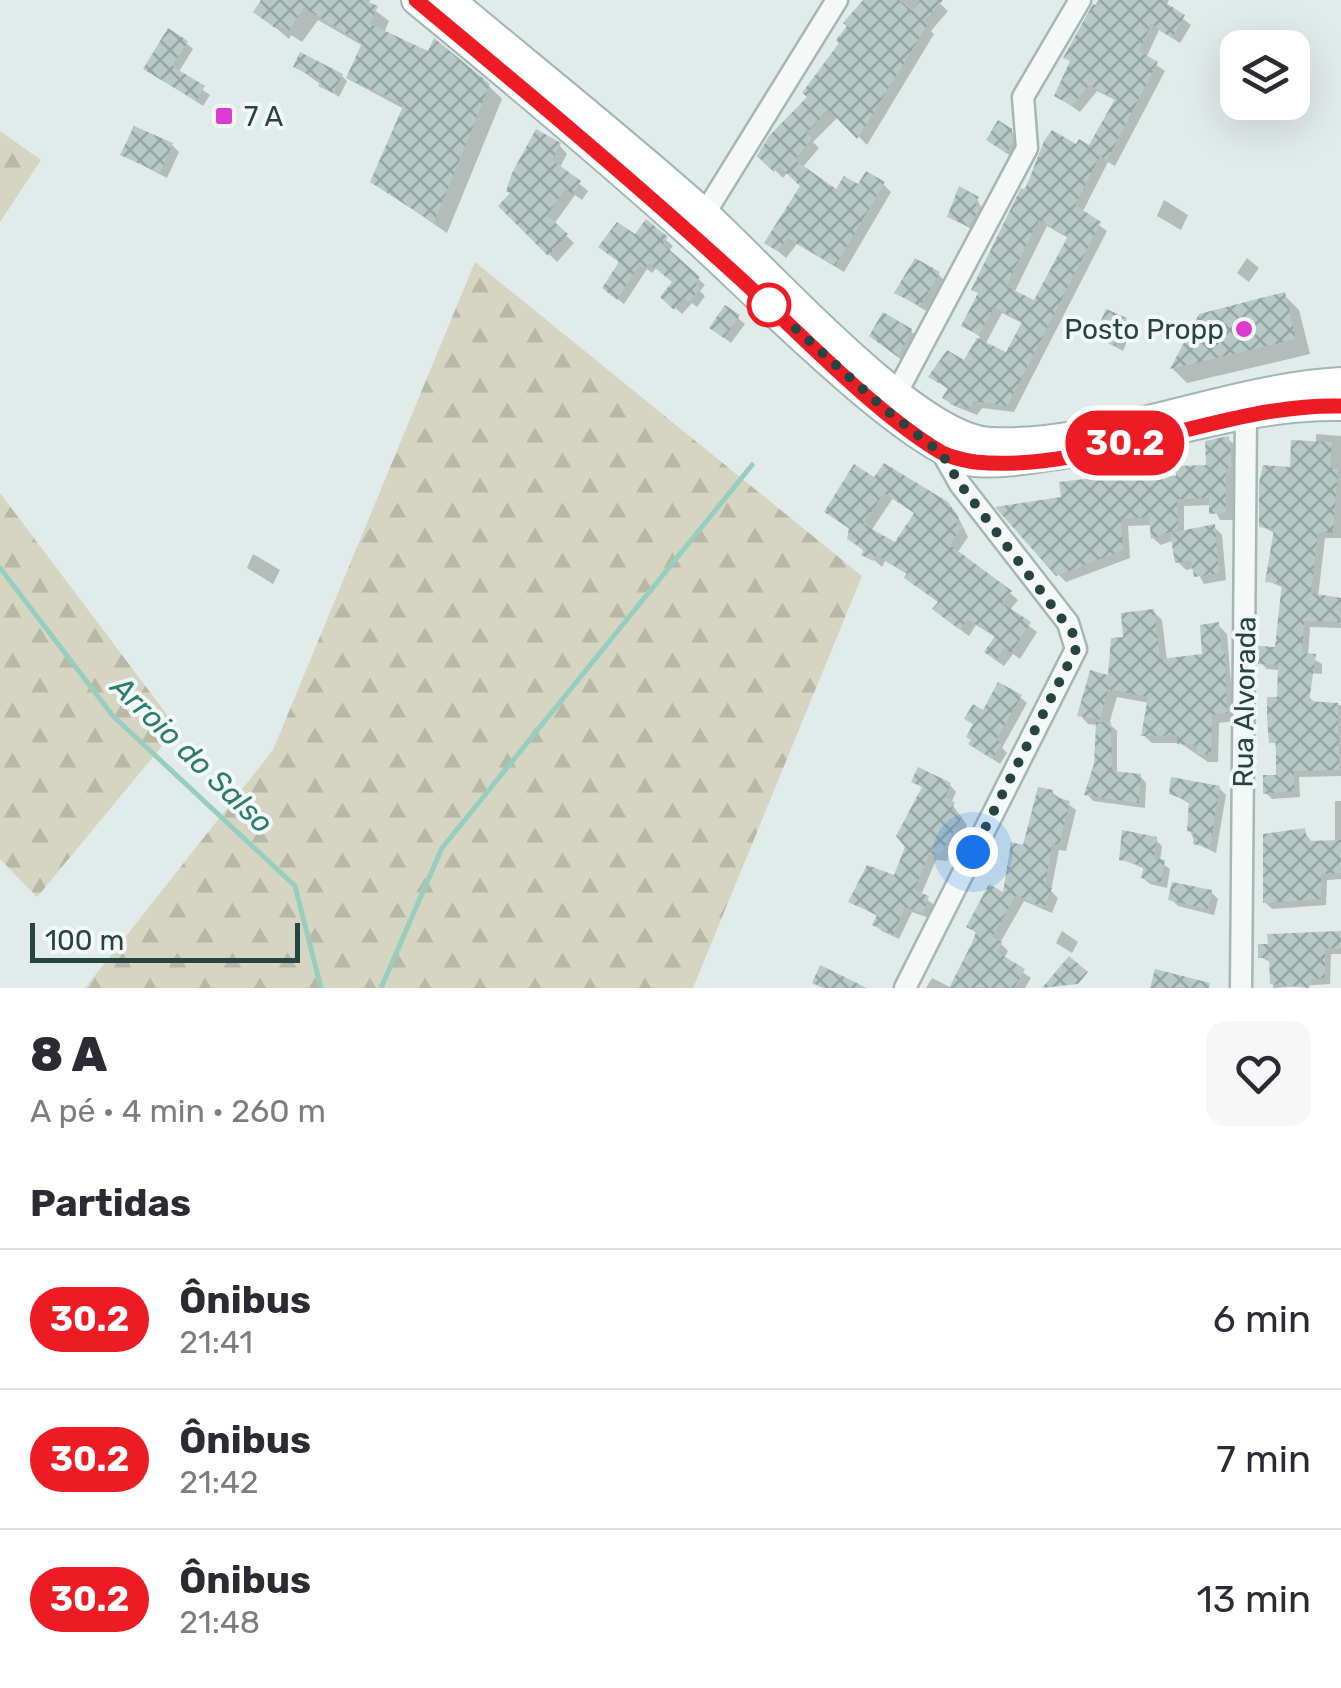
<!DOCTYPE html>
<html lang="pt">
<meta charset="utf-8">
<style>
body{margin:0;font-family:Rubik,sans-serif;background:#f7f7f7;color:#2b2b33;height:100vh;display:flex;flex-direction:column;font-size:38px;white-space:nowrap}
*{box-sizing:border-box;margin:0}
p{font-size:32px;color:#7c7c81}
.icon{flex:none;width:55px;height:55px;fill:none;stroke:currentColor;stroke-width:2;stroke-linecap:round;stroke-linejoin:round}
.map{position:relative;height:988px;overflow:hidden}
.drawer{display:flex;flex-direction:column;background:#fff;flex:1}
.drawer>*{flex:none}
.badge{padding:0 20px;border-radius:32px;font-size:35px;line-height:65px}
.buttons{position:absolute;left:1220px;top:30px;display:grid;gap:20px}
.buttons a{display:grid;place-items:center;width:90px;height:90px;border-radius:20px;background:#fff;box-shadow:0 10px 40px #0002;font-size:50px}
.scale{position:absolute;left:30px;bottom:25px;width:270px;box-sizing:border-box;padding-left:10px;border:5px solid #274440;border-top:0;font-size:28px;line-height:35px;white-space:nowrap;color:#274440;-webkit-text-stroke:8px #f1f8f7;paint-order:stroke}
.you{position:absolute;width:50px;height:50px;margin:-25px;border:8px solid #fff;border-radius:50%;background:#1a73e8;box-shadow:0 0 0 15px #1a73e833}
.map>.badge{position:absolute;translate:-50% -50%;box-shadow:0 0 0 5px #fff}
h2{padding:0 30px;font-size:38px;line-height:90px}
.round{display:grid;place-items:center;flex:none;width:105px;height:105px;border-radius:20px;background:#f7f7f7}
.summary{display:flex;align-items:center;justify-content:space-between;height:170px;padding:0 30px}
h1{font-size:48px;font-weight:800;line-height:75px}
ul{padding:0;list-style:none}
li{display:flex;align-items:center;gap:30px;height:140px;padding:0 30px;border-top:2px solid #e1e1e2}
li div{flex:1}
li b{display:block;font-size:38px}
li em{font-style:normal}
li .badge{min-width:110px;font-weight:700;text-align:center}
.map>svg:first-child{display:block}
.forest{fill:url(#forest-firs)}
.shadow{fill:#0003;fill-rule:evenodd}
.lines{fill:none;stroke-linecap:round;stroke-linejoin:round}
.stream{stroke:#98cec0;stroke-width:5}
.building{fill:url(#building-cross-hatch);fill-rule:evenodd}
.minor-casing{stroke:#a5b6b3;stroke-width:25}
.major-casing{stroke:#9fb8b3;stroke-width:32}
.minor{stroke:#f4f9f8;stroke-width:20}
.major{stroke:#fff;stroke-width:28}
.line-casing{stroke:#fff;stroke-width:22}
.line{stroke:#ed1c24;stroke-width:15}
.walk{stroke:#274440;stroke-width:10;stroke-dasharray:0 18}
.poi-dot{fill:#dc3ad2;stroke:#f1f8f7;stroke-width:4}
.stop-dot{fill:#fff;stroke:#ed1c24;stroke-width:5}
.labels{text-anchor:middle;stroke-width:8;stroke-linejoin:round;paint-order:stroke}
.poi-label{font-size:28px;fill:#274440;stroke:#f1f8f7;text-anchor:start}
.street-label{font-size:28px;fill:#274440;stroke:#f1f8f7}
.water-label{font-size:30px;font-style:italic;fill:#2d7d6a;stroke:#f1f8f7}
</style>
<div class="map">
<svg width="1341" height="988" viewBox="0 0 1341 988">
<defs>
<pattern id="forest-firs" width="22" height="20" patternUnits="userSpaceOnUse" patternTransform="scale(2.5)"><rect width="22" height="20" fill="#d6d5c1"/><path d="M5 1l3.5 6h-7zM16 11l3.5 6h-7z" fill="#b8b8a7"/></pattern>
<pattern id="building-cross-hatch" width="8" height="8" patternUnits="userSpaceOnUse" patternTransform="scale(2.5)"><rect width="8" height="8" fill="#b7c9c6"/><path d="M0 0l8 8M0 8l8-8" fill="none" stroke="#95a5a2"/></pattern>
</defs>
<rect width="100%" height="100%" fill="#e1ebe9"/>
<path class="forest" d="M0 131 41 160 0 222Z
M475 262 862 576 693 988H85L273 750Z
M0 493 177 728 37 897 0 859Z"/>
<path class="shadow" d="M264 0H370L368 5 389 21 384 33 489 86 502 99 447 233 373 182 404 109 348 79 363 46 318 20 302 42 291 35 289 39 256 11Z
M867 0H936L948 11 931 31 934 34 867 145 839 116 813 142 819 148 802 168 837 193 883 184 891 192 844 272 797 244 786 258 767 242 803 186 788 172 783 178 760 155 810 98Z
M1098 0H1169L1166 6 1191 25 1180 43 1159 30 1146 58 1165 71 1115 166 1108 162 1082 213 1107 231 1014 412 982 408 977 415 952 405 945 398 949 390 932 377 965 364 980 337 964 325 980 295 974 289 1053 133 1077 148 1090 149 1117 101 1097 91 1080 112 1057 96 1072 63 1066 57ZM1047 226 1070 239 1035 304 1014 293ZM1002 313 1024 324 1007 356 985 345Z
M186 43 193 49 178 73 210 95 203 106 147 69Z
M296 67 342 76 347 81 339 97Z
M1010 131 1018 139 1014 158 996 146Z
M172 145 179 152 167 178 123 155Z
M559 145 567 154 560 167 588 191 582 200 575 195 554 224 574 243 557 262 501 206Z
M977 199 985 215 976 232 950 216Z
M1164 200 1188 215 1181 230 1157 216Z
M646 223 673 246 668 252 705 285 700 291 705 296 697 307 692 303 682 314 663 297 675 283 657 267 652 273 647 269 624 304 611 294Z
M1247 258 1259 268 1249 282 1237 273Z
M938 274 948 284 931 314 897 293Z
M1284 295 1299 310 1310 354 1187 383 1173 369 1201 316Z
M726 308 745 324 731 343 719 334Z
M1126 320 1133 327 1123 351 1097 337Z
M911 331 922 342 909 366 872 336Z
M1316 434 1341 436V538H1325L1318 597 1341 600V628L1310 627 1308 656 1322 664V674L1267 669 1260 662 1278 649 1284 588 1268 581 1276 534 1261 526 1292 469 1316 444Z
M1228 439 1236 446 1238 474 1233 475V520H1220L1212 505 1184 506V532L1214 527 1222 535 1226 580 1204 584 1195 568 1186 570 1178 562 1174 540 1161 545 1153 538 1152 525 1128 526 1130 558 1066 582 1058 574 1064 499 1137 468 1145 480 1179 478 1209 467Z
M875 481 947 504 956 513 968 537 957 553 1010 593 1018 600 1009 611 1037 632 1020 659 1013 654 1004 666 994 659 987 652 997 638 976 625 969 636 943 617 940 603 909 575 885 561 882 567 849 538 851 530 835 519ZM893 498 916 514 896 546 871 531Z
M253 554 280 570 273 584 247 568Z
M1153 611 1162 620 1167 661 1205 656 1218 625 1227 634 1234 721 1219 723 1218 762H1208L1180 743H1152L1143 735 1150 703 1117 697 1109 724 1117 731V774L1140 776 1146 783 1145 808 1093 801 1087 794 1097 764 1098 725 1088 724 1080 715 1111 678 1126 639Z
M1308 696 1316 704 1341 705V792V776L1299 777 1300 797 1272 799 1265 792 1279 777 1270 699Z
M1020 697 1027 703 1002 748 1007 753 1000 764 971 744 975 726 967 719Z
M914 781 950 785 956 792 951 803 967 825 947 861 936 860 921 895 934 905 929 918 912 912 899 939 882 931 875 925 879 917 851 901 895 878 924 789Z
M1219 788 1226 795 1216 853 1195 843 1190 830 1192 805 1171 793Z
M1052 792 1076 810 1066 851 1059 850 1051 891 1058 898 1052 913 1024 901 1000 943 1008 951 1004 959 1031 978 1025 988H926L932 978 952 988 977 934 970 927 1005 895Z
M1335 801H1341V879L1327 880 1326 905 1272 909 1265 902 1304 831 1312 843H1335Z
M1156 840 1162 846 1160 862 1170 869 1167 888 1150 884 1143 878 1145 869 1122 859Z
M1211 892 1218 899 1214 915 1178 906 1171 899Z
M1062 931 1078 942 1072 953 1056 943Z
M1341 934V954H1331L1330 984 1273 988 1272 963 1261 957Z"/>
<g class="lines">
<path class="stream" d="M0 568 113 716 295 886 321 988
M381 988 442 848 752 465"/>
</g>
<path class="building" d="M261 0H364L378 6 370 24 428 51 434 38 490 84 434 223 370 182 404 104 346 78 362 43 304 8 288 31 278 24 275 28 253 12Z
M863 0H899L912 11 920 0H943L924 21 928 24 857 139 829 110 806 133 812 138 795 160 836 189 844 176 858 184 866 171 885 182 835 266 788 238 777 251 764 243 800 186 779 166 774 172 757 156 769 136 807 97 802 93 839 43 836 40 847 26 843 23Z
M1100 0H1161L1185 15 1172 38 1151 24 1139 51 1158 62 1107 160 1100 156 1075 205 1101 222 1007 406 974 401 969 409 962 405 959 408 942 398 948 388 928 377 947 350 964 360 977 338 1006 352 1022 322 994 307 979 335 961 326 978 293 971 290 1021 188 1025 190 1044 141 1052 130 1076 144 1079 139 1089 145 1115 99 1089 85 1072 106 1054 96 1070 61 1063 58 1093 4 1097 6ZM1039 220 1068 236 1034 300 1006 286Z
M168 28 188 41 172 66 205 86 196 101 143 69Z
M300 52 343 74 333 93 318 86 321 80 293 67Z
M998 120 1012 129 1013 142 1006 153 986 140Z
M134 126 173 143 160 173 120 155Z
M536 129 561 143 552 160 581 181 573 194 565 189 547 215 568 234 548 256 498 206 510 193 506 191 512 173Z
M959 186 979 197 975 203 980 207 969 227 947 217Z
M646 219 668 237 663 244 700 277 695 283 700 288 689 302 684 298 674 310 660 297 672 282 649 263 645 269 639 265 617 300 602 288 619 262 598 247 617 222 635 234Z
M915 258 940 272 920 306 894 293Z
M1285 292 1296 339 1170 369 1199 314Z
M725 305 740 315 724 338 709 328Z
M1106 309 1127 318 1115 346 1094 337Z
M883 312 912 329 898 357 869 336Z
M1229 436 1232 467 1226 468V513L1209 514V498L1177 499 1178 529 1151 539 1149 517 1121 519 1123 550 1056 576 995 507 1061 497 1059 482 1118 475V469L1138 465 1139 478 1176 476V466L1206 465 1205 441Z
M1291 440 1332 442 1330 468H1338L1333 533 1318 532 1311 593 1341 598 1340 622 1304 621 1302 653 1316 654 1309 701 1338 703 1339 770 1294 771V791L1263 794V775H1276V743H1269L1267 717V697H1277L1278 665 1258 664V646L1275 647 1282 583 1265 582 1274 529 1259 527V483L1263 465 1290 467Z
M884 463 948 502 959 518 955 522 962 527 950 545 1012 591 1002 603 1031 622 1011 653 1004 648 996 660 984 652 995 636 968 619 960 630 932 609 938 602 904 578 907 573 876 555 873 561 861 555 864 550 847 539 849 528 824 512 854 464 874 477ZM884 493 914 513 895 542 863 524Z
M1215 524 1219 573 1194 577 1191 560 1175 563 1170 533Z
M1154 609 1160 659 1202 654 1200 625 1219 622 1221 651H1225L1227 713 1212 715 1211 754H1197V745L1177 744V735L1141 736 1148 697 1108 689 1100 719 1077 716 1090 670 1108 675 1111 638 1123 637 1121 613Z
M998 682 1022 695 996 740 1002 744 992 759 968 744 971 740 966 737 973 724 964 719 973 704 983 710Z
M1096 722H1111L1112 771 1141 774 1139 803 1084 795 1094 764Z
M918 767 951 783 945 797 955 802 952 809 962 817 940 855 929 854 914 890 929 896 923 913 905 907 893 935 872 925 877 915 848 902 867 865 894 875 905 847 896 836 922 787 911 782Z
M1171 777 1220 786 1210 848 1193 844 1194 832 1187 831 1189 801 1169 794Z
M1038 787 1053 790 1051 796 1070 801 1059 845 1052 844 1045 885 1052 888 1044 908 1016 895 992 937 1002 942 997 952 1025 969 1014 988H949L972 943 976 932 966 927 989 884 1003 892 1011 842 1023 845Z
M1305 828 1307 841 1341 840V873L1321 874V899L1263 903V834Z
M1122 830 1157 837 1154 858 1165 860 1161 883 1141 878 1144 865 1119 860Z
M1172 882 1212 890 1208 909 1168 900Z
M1341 931V948H1325V978L1312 979 1309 988 1270 984 1269 958H1258V944H1268L1267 934Z
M1069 956 1088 972 1078 984 1042 988Z
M820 965 867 988H823L812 983Z
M1155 969 1210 983 1209 988H1150Z"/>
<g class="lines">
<defs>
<path id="minor" d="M705 213 837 0
M896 394 1027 148 1023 97 1080 0
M905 988 1076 649 1068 623 960 484 943 454
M1241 988 1246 415"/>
<path id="major" d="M416 0C510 77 603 155 693 236 748 285 913 455 975 462 1000 464 1025 460 1050 456 1147 443 1242 404 1341 406
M450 0C535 71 622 140 705 214 765 268 915 439 991 442 1101 447 1227 388 1341 382"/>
</defs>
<use href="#minor" class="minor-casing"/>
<use href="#major" class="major-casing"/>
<use href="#minor" class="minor"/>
<use href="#major" class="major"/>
</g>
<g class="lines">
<defs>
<path id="line" d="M416 0C523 89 630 178 733 272 793 326 871 410 939 451 948 457 963 460 975 462 1090 474 1221 403 1341 406"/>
</defs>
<use href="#line" class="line-casing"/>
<use href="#line" class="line"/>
<path class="walk" d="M769 305 886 410 942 454 960 484 1074 635 1076 649 973 852"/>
</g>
<g class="poi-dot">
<rect x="214" y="106" width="20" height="20" rx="5"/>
<circle cx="1244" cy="329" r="10"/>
</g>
<circle class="stop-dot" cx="769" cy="305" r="20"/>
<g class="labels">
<g class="poi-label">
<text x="244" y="126">7 A</text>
<text x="1224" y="339" text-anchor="end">Posto Propp</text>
</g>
<g class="street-label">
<text transform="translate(1244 702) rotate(-89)" y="10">Rua Alvorada</text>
</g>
<g class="water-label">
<text transform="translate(192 755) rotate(44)" y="10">Arroio do Salso</text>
</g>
</g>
</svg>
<div class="buttons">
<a><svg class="icon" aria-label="layers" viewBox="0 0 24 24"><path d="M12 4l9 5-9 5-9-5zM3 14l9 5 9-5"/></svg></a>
</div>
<div class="scale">100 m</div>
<div class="you" style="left:973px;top:852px"></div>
<b class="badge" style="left:1125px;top:443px;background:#ed1c24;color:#fff">30.2</b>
</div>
<section class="drawer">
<div class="summary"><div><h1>8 A</h1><p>A pé · 4 min · 260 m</p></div><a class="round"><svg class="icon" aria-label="heart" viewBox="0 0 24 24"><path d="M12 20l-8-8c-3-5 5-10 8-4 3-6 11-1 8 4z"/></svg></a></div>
<h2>Partidas</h2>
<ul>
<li><span class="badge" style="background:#ed1c24;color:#fff">30.2</span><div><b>Ônibus</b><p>21:41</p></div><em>6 min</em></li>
<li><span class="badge" style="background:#ed1c24;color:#fff">30.2</span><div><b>Ônibus</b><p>21:42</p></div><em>7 min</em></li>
<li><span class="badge" style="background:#ed1c24;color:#fff">30.2</span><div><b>Ônibus</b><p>21:48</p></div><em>13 min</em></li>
</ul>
</section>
